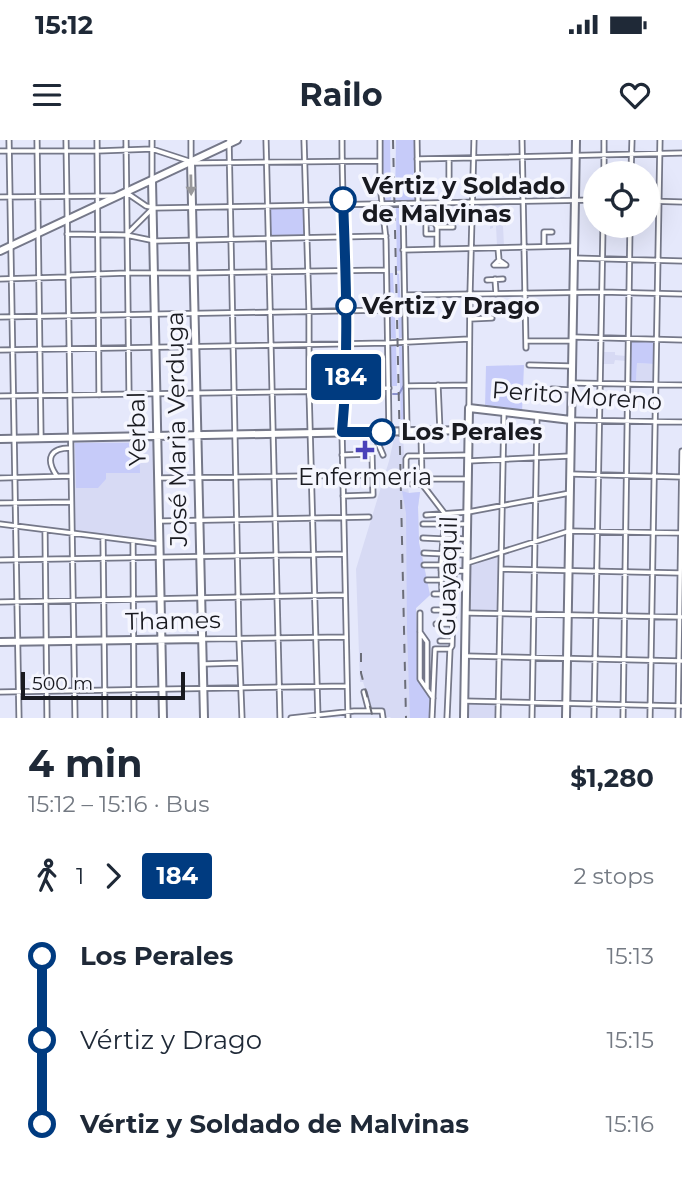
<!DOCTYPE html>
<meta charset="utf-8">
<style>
body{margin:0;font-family:Montserrat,sans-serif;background:#f6f6f7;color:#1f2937;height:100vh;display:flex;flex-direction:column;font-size:26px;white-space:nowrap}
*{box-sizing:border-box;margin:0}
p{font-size:23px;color:#747a83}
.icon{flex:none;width:38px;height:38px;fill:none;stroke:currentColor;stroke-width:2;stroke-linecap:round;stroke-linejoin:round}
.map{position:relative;height:578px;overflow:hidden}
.details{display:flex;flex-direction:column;background:#fff;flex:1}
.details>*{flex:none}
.badge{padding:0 14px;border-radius:5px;font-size:24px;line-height:46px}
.fabs{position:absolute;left:583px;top:21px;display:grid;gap:14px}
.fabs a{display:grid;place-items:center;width:77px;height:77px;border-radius:50%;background:#fff;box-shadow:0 7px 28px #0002;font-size:35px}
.scale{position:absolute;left:21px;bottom:18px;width:164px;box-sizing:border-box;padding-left:7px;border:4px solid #191a20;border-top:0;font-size:19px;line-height:24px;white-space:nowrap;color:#191a20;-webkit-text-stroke:5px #f5f6fe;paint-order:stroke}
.map>.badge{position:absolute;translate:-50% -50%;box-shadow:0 0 0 4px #fff}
.legs{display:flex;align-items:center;gap:10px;height:77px;padding:0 28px;font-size:23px}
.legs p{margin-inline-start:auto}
.headline{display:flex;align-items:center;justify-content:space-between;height:119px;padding:0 28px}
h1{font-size:38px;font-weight:700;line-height:52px}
ul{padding:0 28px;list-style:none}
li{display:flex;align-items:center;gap:24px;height:84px;font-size:26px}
li i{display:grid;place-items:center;width:10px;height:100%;margin:0 9px;background:currentColor}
li i::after{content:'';width:18px;height:18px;margin:-9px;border:5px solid;border-radius:50%;background:#fff}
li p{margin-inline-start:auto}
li:first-child i{background:linear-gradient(#0000 50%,currentColor 0)}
li:last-child i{background:linear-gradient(currentColor 50%,#0000 0)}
.status{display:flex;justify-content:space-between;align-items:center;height:49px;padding:0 35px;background:#fff;direction:ltr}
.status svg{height:19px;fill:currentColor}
header{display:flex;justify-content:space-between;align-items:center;height:91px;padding:0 28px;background:#fff;font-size:32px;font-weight:700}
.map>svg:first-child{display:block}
.built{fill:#d7daf4}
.green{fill:#c6cbf9}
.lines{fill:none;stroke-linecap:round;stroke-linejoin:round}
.stream{stroke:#8c92cd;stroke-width:2}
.street-casing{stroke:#757889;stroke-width:7}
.secondary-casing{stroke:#757889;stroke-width:10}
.street{stroke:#fff;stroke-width:3.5}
.secondary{stroke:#fff;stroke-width:6}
.rail{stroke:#6b6d78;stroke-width:2;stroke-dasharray:9 9;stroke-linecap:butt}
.oneway{fill:#98989b}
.line-1-casing{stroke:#fff;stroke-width:16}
.line-1{stroke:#003b80;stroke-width:10}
.stop-1-dot{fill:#fff;stroke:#003b80;stroke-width:3.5}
.poi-dot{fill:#4a42b9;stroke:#f5f6fe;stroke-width:2.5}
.labels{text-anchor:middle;stroke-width:7;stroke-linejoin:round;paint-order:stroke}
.stop-label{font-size:24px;font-weight:bold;fill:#191a20;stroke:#f5f6fe;text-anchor:start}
.street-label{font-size:24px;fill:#191a20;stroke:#f5f6fe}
.poi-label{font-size:24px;fill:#191a20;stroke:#f5f6fe}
</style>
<div class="status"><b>15:12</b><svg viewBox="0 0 49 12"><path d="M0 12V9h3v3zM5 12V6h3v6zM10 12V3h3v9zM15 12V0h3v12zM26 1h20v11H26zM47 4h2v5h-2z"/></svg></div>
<header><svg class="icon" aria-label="menu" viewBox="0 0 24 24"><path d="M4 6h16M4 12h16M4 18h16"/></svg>Railo<svg class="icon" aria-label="heart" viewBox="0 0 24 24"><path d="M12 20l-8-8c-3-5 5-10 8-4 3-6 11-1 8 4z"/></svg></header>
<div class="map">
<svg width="682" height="578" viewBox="0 0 682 578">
<rect width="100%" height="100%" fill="#e5e8fb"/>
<path class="built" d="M492 65H505L506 86H503L504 106H497L496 86H493V88L490 89V86L493 85Z
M602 212H615V215L626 216V221L615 220 614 224H602Z
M637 223 654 224V243L636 242Z
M393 295H403L405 332 409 353 420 352 418 367 419 403 422 414 430 455 416 468 419 540 431 560V578H391L390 577H386L385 570H372L363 542H360L356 429 389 321 393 303Z
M154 300 156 401 74 391 72 301Z
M498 416V470L497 471H471V426Z
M469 563 495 564 496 578H468Z"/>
<path class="green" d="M382 0H390L391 62 384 61V56Z
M396 0H415L416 60 415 62H395Z
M401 65 403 130 397 131 396 66Z
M304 68 305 96 269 97 268 69Z
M387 133H393L396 199 390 198Z
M397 133 399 134 403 197 399 199Z
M631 200 654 201V224L637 223 636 242H631Z
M392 203H396L397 246H390V205Z
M399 203 404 204 407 290H401Z
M524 225 522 273 485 268 486 226Z
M75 303H139L140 333H106V339L98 348H76Z
M402 351 409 353 420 352 418 367 419 403 430 455 416 468 419 540 431 560 430 578H410L407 490 406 373Z"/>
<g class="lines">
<path class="stream" d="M393 254H399L403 247"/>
<defs>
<path id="street" d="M9 0 19 578
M37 0 41 298
M66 0 75 578
M97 0 99 255
M126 0 129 253
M152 0V40
M191 0V22
M229 0 239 499 242 578
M266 0 280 578
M304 0 309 171V250L318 578
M342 0C342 97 352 195 342 292L348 578
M380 0V44L386 100 389 292
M417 0 418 63
M522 0 526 208
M0 11H97L152 9 195 23 380 21
M417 19 682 13
M604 33V0
M631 33 632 0
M127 53 146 66 155 68 595 60
M0 57 116 56
M648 61 682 62
M449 62V19
M403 64 407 291
M437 87V109
M67 94 126 95 155 101 386 96
M437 94H426V83L434 82 437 87H453
M126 95 152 69
M544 106V92H552
M498 108 499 120 494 125H506L499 120
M403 110 573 106
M574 118 682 121
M0 139 67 137 71 135 127 133H193L386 130
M495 139 496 154
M487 140 503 139
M405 155 602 152 682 154
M0 177 387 170
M470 179 492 178
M574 197 682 200
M526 201H572
M0 210 388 203 469 199
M529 225 571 226
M572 243 682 245
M438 245 440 291
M406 246 469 245
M552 249 571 250
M0 256 346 251 389 248
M469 267 470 154 474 0
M573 280 682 282
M421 291 422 344 445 374 441 425 442 454
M373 292 383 315
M342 315 372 314 373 355 343 356
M468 321 570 316
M406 331V319L408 316 468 315
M570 334 682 337
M56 335C45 318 51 308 70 308
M0 338 71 336
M159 338 372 335
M422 339H468
M412 344H422
M0 363 71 362
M426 375 468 372 570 353
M160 381 369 377
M0 384 159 404
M423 384H466
M45 390 47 578
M103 398 105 578
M423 398 444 399
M445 398 465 399
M133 401 134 578
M424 413 467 415
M0 420 344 414
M467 423 569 391 680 393
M424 425H441
M501 429 680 433
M441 430 467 431
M427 440H442
M434 454H453
M0 462 345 455
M434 470H453
M420 473V539L433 558
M467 473 682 477
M436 484H452
M420 492 427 502V549
M202 499 346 497
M440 501H452
M466 516 682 521
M204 524 240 523
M0 552 347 546
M364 552 369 571
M464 561 682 566
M291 578 354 571H382L383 578
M432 578 435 509H450
M447 578 450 509 452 506 454 431
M498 578 504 272
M532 578 537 276
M594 578 603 86
M623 578 630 86
M650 578 660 0
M678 578 682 311"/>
<path id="secondary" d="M191 22 204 578
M152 40 163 578
M0 111 237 0
M0 299 469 290
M0 502 202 499
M464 578 469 268 571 280
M566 578 576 0"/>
</defs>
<use href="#street" class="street-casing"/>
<use href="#secondary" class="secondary-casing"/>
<use href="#street" class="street"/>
<use href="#secondary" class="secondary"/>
<path class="rail" d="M393 0 406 578
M361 513V533L373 578"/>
</g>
<defs><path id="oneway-solid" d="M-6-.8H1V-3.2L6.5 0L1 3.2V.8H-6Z" transform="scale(1.75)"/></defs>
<use class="oneway" href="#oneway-solid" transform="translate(191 45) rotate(89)"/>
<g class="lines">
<defs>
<path id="line-1" d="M343 60C346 137 349 215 342 292H382"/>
</defs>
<use href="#line-1" class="line-1-casing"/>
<use href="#line-1" class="line-1"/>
</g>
<g class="stop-1-dot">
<circle cx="343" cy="60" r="12"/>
<circle cx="346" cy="166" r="9"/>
<circle cx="382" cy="292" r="12"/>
</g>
<path class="poi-dot" d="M361.5 299.5h7v7h7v7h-7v7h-7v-7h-7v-7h7z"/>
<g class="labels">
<g class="stop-label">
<text x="362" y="54">Vértiz y Soldado<tspan x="362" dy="28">de Malvinas</tspan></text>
<text x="362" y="174">Vértiz y Drago</text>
<text x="401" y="300">Los Perales</text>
</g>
<g class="street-label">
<text transform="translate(577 256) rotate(4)" y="8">Perito Moreno</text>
<text transform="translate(137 289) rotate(-91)" y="8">Yerbal</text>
<text transform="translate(177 289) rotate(-91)" y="8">José Maria Verduga</text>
<text transform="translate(448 436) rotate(-89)" y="8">Guayaquil</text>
<text transform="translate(173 481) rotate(-1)" y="8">Thames</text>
</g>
<g class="poi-label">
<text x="365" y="345">Enfermeria</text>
</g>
</g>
</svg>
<div class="fabs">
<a><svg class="icon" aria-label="locate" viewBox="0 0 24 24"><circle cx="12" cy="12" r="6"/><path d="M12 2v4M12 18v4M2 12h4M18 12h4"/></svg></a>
</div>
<div class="scale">500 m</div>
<b class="badge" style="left:346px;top:237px;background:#003b80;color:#fff">184</b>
</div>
<section class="details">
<div class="headline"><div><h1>4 min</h1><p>15:12 – 15:16 · Bus</p></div><b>$1,280</b></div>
<div class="legs"><svg class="icon" aria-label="walk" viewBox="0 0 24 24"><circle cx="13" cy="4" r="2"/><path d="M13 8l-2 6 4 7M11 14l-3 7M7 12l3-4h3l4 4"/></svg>1<svg class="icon" aria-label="forward" viewBox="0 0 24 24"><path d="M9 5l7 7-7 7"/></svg><b class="badge" style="background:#003b80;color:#fff">184</b><p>2 stops</p></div>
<ul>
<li><i style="color:#003b80"></i><b>Los Perales</b><p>15:13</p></li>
<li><i style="color:#003b80"></i><span>Vértiz y Drago</span><p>15:15</p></li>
<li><i style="color:#003b80"></i><b>Vértiz y Soldado de Malvinas</b><p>15:16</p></li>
</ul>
</section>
